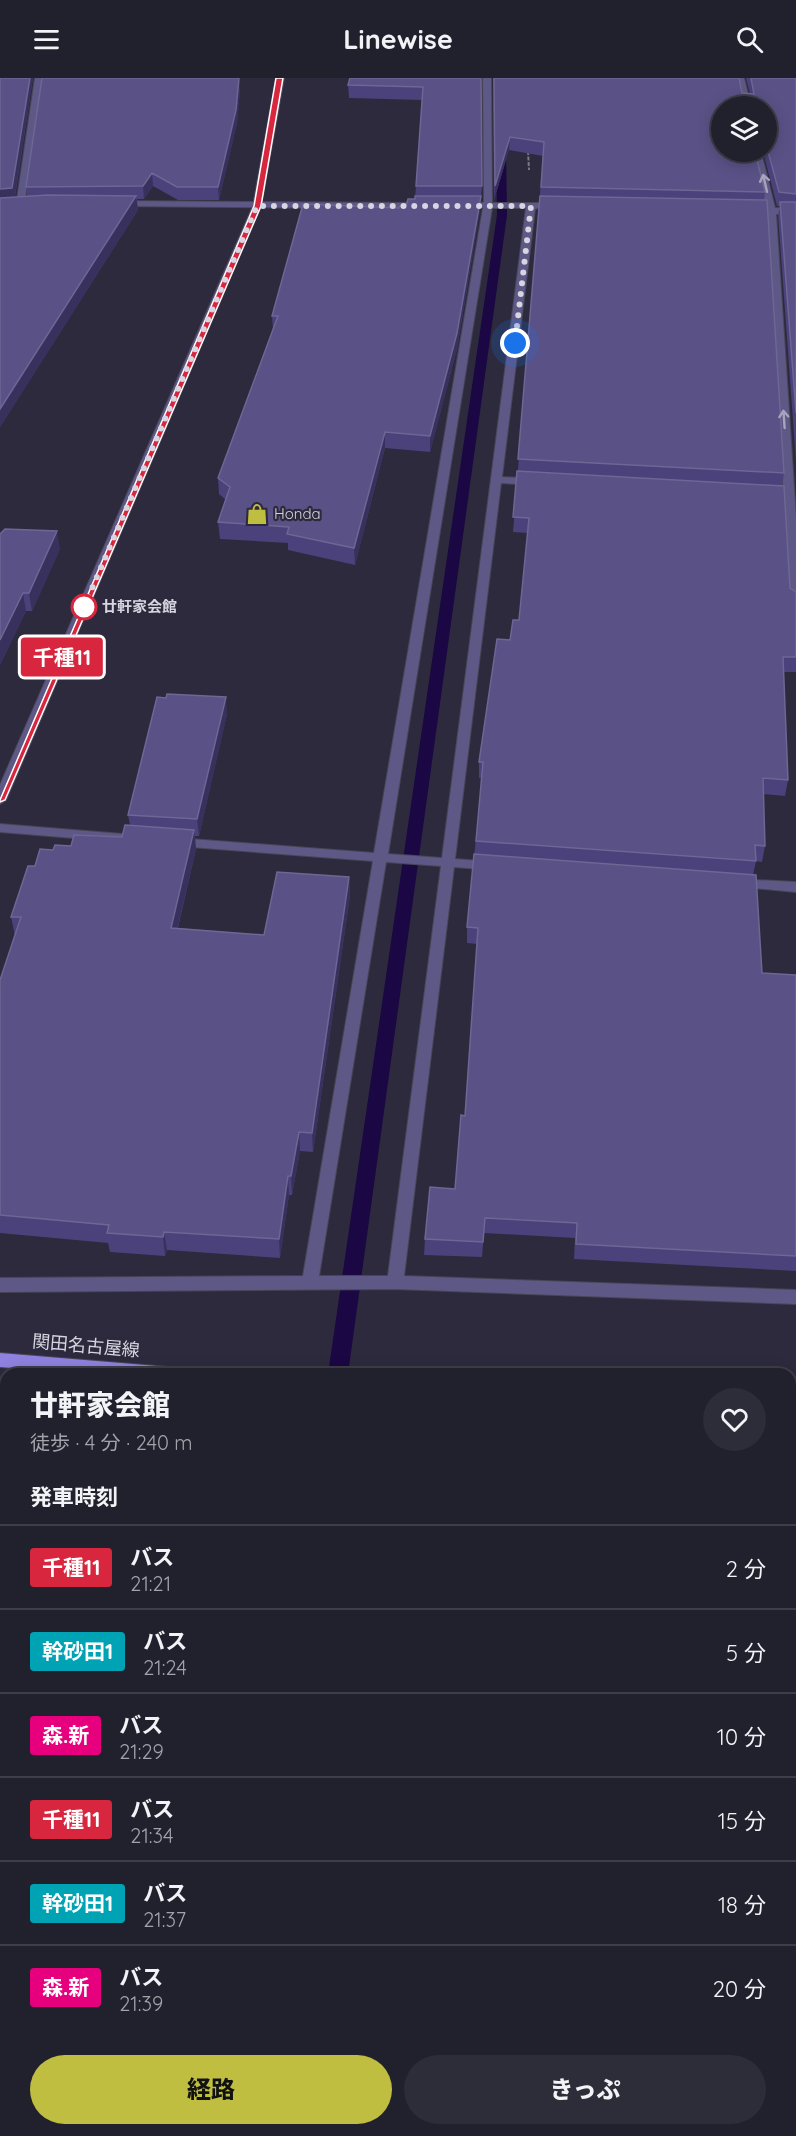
<!DOCTYPE html>
<html lang="ja">
<meta charset="utf-8">
<style>
body{margin:0;font-family:Quicksand,"Noto Sans JP",sans-serif;background:#2d2d39;color:#f1f3f6;height:100vh;display:flex;flex-direction:column;font-size:22px;white-space:nowrap}
*{box-sizing:border-box;margin:0}
p{font-size:20px;color:#a2a3aa}
.icon{flex:none;width:33px;height:33px;fill:none;stroke:currentColor;stroke-width:2;stroke-linecap:round;stroke-linejoin:round}
.map{position:relative;flex:1;overflow:hidden}
.panel{position:absolute;left:0px;top:1290px;width:796px;height:768px;display:flex;flex-direction:column;background:#21202d;border-radius:18px 18px 0 0;box-shadow:0 3px 15px #0003,0 0 0 2px #3e3e49}
.panel>*{flex:none}
.badge{padding:0 12px;border-radius:4px;font-size:21px;line-height:39px}
.buttons{position:absolute;left:711px;top:18px;display:grid;gap:12px}
.buttons a{display:grid;place-items:center;width:66px;height:66px;border-radius:50%;background:#21202d;box-shadow:0 3px 15px #0003,0 0 0 2px #3e3e49;font-size:30px}
.you{position:absolute;width:30px;height:30px;margin:-15px;border:4px solid #fff;border-radius:50%;background:#1a73e8;box-shadow:0 0 0 9px #1a73e833}
.map>.badge{position:absolute;translate:-50% -50%;box-shadow:0 0 0 3px #fff}
h2{padding:0 30px;font-size:22px;line-height:54px}
.round{display:grid;place-items:center;flex:none;width:63px;height:63px;border-radius:32px;background:#2d2d39}
.summary{display:flex;align-items:center;justify-content:space-between;height:102px;padding:0 30px}
h1{font-size:28px;font-weight:800;line-height:45px}
.button{display:flex;gap:12px;margin-top:auto;padding:12px 30px}
.button a{flex:1;height:69px;border-radius:36px;background:#bfbe41;color:#111;font-size:24px;font-weight:800;line-height:69px;text-align:center}
.button a+a{background:#2d2d39;color:#f1f3f6}
ul{padding:0;list-style:none}
li{display:flex;align-items:center;gap:18px;height:84px;padding:0 30px;border-top:2px solid #3e3e49}
li div{flex:1}
li b{display:block;font-size:22px}
li em{font-style:normal}
li .badge{min-width:66px;font-weight:700;text-align:center}
header{display:flex;justify-content:space-between;align-items:center;height:78px;padding:0 30px;background:#21202d;font-size:27px;font-weight:800}
.map>svg:first-child{display:block}
.lines{fill:none;stroke-linecap:round;stroke-linejoin:round}
.stream{fill:#1a0743;fill-rule:evenodd}
.minor-casing{stroke:#474556;stroke-width:2}
.tertiary-casing{stroke:#474556;stroke-width:2}
.primary-casing{stroke:#474556;stroke-width:2}
.path{stroke:#7a7888;stroke-width:2;stroke-dasharray:4 1.5;stroke-linecap:butt}
.minor{fill:#5e5886;fill-rule:evenodd}
.tertiary{fill:#5e5886;fill-rule:evenodd}
.primary{fill:#8f81df;fill-rule:evenodd}
.wall{fill:#4b417b}
.shaded-wall{fill:#39315d}
.building{fill:#5a5186;stroke:#6e6694;stroke-width:1.5}
.oneway{stroke:#a6a3bd}
.line{fill:#d7263d;stroke:#fff;stroke-width:1.5}
.walk{stroke:#d6d5e1;stroke-width:6;stroke-dasharray:0 10.8}
.stop-dot{fill:#fff;stroke:#d7263d;stroke-width:3}
.labels{text-anchor:middle;stroke-width:4.5;stroke-linejoin:round;paint-order:stroke}
.far-poi-label{font-size:15px;fill:#d6d5e1;stroke:#2c2a3c;text-anchor:start}
.far-stop-label{font-size:15px;font-weight:bold;fill:#d6d5e1;stroke:#2c2a3c;text-anchor:start}
.street-label{font-size:18px;fill:#d6d5e1;stroke:#2c2a3c}
</style>
<header><svg class="icon" aria-label="menu" viewBox="0 0 24 24"><path d="M4 6h16M4 12h16M4 18h16"/></svg>Linewise<svg class="icon" aria-label="search" viewBox="0 0 24 24"><circle cx="10" cy="10" r="6"/><path d="M15 15l6 6"/></svg></header>
<div class="map">
<svg width="796" height="2058" viewBox="0 0 796 2058">
<rect width="100%" height="100%" fill="#2c2a3c"/>
<g class="lines">
<path class="stream" d="M501 71 506 74 507 137 348 1296H328L497 137 496 74Z
M218 2052H244L243 2058H217Z"/>
<defs>
<path id="minor" d="M35 0H43L24 128 20 131 16 128Z
M483 0H491L492 125H540L544 128 535 131 502 399 537 401 542 404 537 407 501 405 455 781 494 784 501 788 494 792 454 789 404 1198 796 1212V1226L395 1211 0 1214V1200L303 1198 373 783 177 768 170 764 177 760 374 775 483 130 476 127 484 124ZM492 130H526L442 780 388 776ZM386 784 441 788 388 1198H319Z
M736 0H744L751 28H743Z
M753 74H761L775 130H796V136H776L796 439V528L790 525 767 136H750L746 133 750 130H766Z
M117 123 426 125 430 128 426 131 114 128 113 126Z
M0 746 123 756 130 760 123 764 0 754Z
M736 801 796 804V814L731 808 729 805Z
M0 1419 6 1420V1436L0 1435Z
M790 1489H796V1505H790Z
M155 2052H177L176 2058H154Z
M268 2052H290L289 2058H267Z"/>
<path id="tertiary" d="M276 0H284L261 128 6 722 0 726V707L253 128Z"/>
<path id="primary" d="M0 1275 169 1289 175 1291 177 1296H85L0 1289Z
M790 1346H796V1360H790Z
M0 1359H6V1373H0Z
M790 1427H796V1443H790Z"/>
</defs>
<use href="#minor" class="minor-casing"/>
<use href="#tertiary" class="tertiary-casing"/>
<use href="#primary" class="primary-casing"/>
<path class="path" d="M528 73 529 92"/>
<use href="#minor" class="minor"/>
<use href="#tertiary" class="tertiary"/>
<use href="#primary" class="primary"/>
</g>
<path class="wall" d="M0 0H33L15 119H27L26 109 240 11 237 45 219 122H178L153 108 144 121H137L138 132 0 349Z
M481 0 482 108 480 132 457 271 430 374 385 370 355 487 288 472V465L220 461 218 444 226 422 219 416 218 400 273 252 272 238 399 130 406 128 415 121 422 22 349 20 348 7Z
M493 0H739L742 15 750 16 746 0H796V383L778 137 780 128H777L763 74H766V28H722L765 114 764 122 784 395 782 408 790 510 796 514V594H783L788 702 785 718 763 716 765 768 762 784 756 783 753 797 762 895 796 897V1193L574 1181 575 1160 484 1155 482 1179 424 1177 425 1161 455 1111 465 1038 477 866 467 865V849L482 700H479V684L510 562 519 542 528 455 513 454 543 78 509 72 494 122Z
M0 456 60 471 32 533H26L0 587Z
M227 636 199 758H195L196 771 178 850 264 857 349 799 350 818 313 1074 300 1073 292 1117H289L280 1180 167 1172 165 1178 110 1174 108 1165 0 1155V902L15 858 11 839 35 788 53 772 71 768 122 759 130 747 128 737Z
M0 1437 6 1438V1743H0Z
M790 1506 796 1507V1725L790 1724Z"/>
<path class="shaded-wall" d="M30 0H33L14 123 0 124V111Z
M239 0 240 11 237 45 219 122 218 109Z
M510 59 509 72 494 122 495 108Z
M152 95 153 108 144 121 143 108Z
M136 118 138 132 0 349V331Z
M481 118 480 132 457 271 430 374V358Z
M385 354V370L355 487 354 470Z
M57 453 60 471 32 533 29 515Z
M23 515 26 533 0 587V562Z
M226 619 227 636 199 758 197 741Z
M194 752 196 771 173 869 171 850Z
M349 799 350 818 313 1074 312 1055Z
M299 1054 300 1073 292 1117 291 1098Z
M288 1098 289 1117 280 1180 279 1161Z
M164 1154 167 1172 165 1178 163 1159Z
M137 2052H143L142 2058H136Z"/>
<path class="building" d="M0 0H30L12 110 0 111Z
M42 0H239L236 32 218 109H177L152 95 143 108 26 109Z
M350 0H481L482 108H416L423 9 348 7Z
M494 0H739L742 15 754 16 751 0H796V116L779 114 766 66V28H722V74H755L765 114 541 109 544 64 510 59 495 108Z
M48 117 136 118 0 331V120Z
M415 118H481L457 255 430 358 385 354 354 470 287 456 289 449 218 444 230 409 218 400 278 238H272L303 126 399 130 400 128H406L408 121H415Z
M540 118 767 122 784 395 518 381Z
M780 124H796V335Z
M517 393 784 408 790 510 796 514V579H783L788 702 763 700 765 768 755 767 756 783 476 763 483 684H479L497 561 510 562 513 542H519L529 440 513 439Z
M5 451 57 453 29 515H23L0 562V456Z
M167 616 226 619 197 741 128 737 157 619 166 620Z
M125 747 194 752 171 850 264 857 277 794 349 799 312 1055 299 1054 291 1098H288L279 1161 164 1154 163 1159 107 1155 109 1147 0 1137V902L21 839H11L28 788H35L40 771 53 772 55 767 71 768 74 757 122 759Z
M474 776 756 797 762 895 796 897V1178L576 1166 577 1145 485 1140 483 1164 425 1161 430 1109 455 1111 461 1037 465 1038 478 850 467 849Z
M0 1437 6 1438V1728H0Z
M790 1506 796 1507V1709H790Z
M0 1836H6V2052H137L136 2058H0Z
M331 2052H461V2058H330Z"/>
<defs><path id="oneway-shaft" d="M-6 0H5M1.5-3L5.5 0L1.5 3" fill="none" stroke-width="1.6" stroke-linecap="round" stroke-linejoin="round" transform="scale(1.5)"/></defs>
<g class="oneway">
<use href="#oneway-shaft" transform="translate(765 105) rotate(-103)"/>
<use href="#oneway-shaft" transform="translate(784 341) rotate(-94)"/>
</g>
<path class="line" d="M276 0H283L261 128 5 722 0 724V722L254 128Z"/>
<g class="lines">
<path class="walk" d="M84 529 257 128H531L515 265"/>
</g>
<defs>
<symbol id="shop-bare" viewBox="-9 -9 18 18"><path d="M-5-2.5h2.3a2.7 3.5 0 0 1 5.4 0H5L5.5 6h-11ZM-1.5-2.5h3a1.5 2.3 0 0 0-3 0Z" fill="#bfbe41" stroke="#2c2a3c" stroke-width="2.5" paint-order="stroke"/></symbol>
</defs>
<g fill-rule="evenodd">
<use href="#shop-bare" x="242" y="421" width="30" height="30"/>
</g>
<circle class="stop-dot" cx="84" cy="529" r="12"/>
<g class="labels">
<g class="far-poi-label">
<text x="274" y="441">Honda</text>
</g>
<g class="far-stop-label">
<text x="102" y="534">廿軒家会館</text>
</g>
<g class="street-label">
<text transform="translate(86 1268) rotate(5)" y="6">関田名古屋線</text>
</g>
</g>
</svg>
<div class="buttons">
<a><svg class="icon" aria-label="layers" viewBox="0 0 24 24"><path d="M12 4l9 5-9 5-9-5zM3 14l9 5 9-5"/></svg></a>
</div>
<div class="you" style="left:515px;top:265px"></div>
<b class="badge" style="left:62px;top:579px;background:#d7263d;color:#fff">千種11</b>
<section class="panel">
<div class="summary"><div><h1>廿軒家会館</h1><p>徒歩 · 4 分 · 240 m</p></div><a class="round"><svg class="icon" aria-label="heart" viewBox="0 0 24 24"><path d="M12 20l-8-8c-3-5 5-10 8-4 3-6 11-1 8 4z"/></svg></a></div>
<h2>発車時刻</h2>
<ul>
<li><span class="badge" style="background:#d7263d;color:#fff">千種11</span><div><b>バス</b><p>21:21</p></div><em>2 分</em></li>
<li><span class="badge" style="background:#00a3b4;color:#fff">幹砂田1</span><div><b>バス</b><p>21:24</p></div><em>5 分</em></li>
<li><span class="badge" style="background:#e6007e;color:#fff">森.新</span><div><b>バス</b><p>21:29</p></div><em>10 分</em></li>
<li><span class="badge" style="background:#d7263d;color:#fff">千種11</span><div><b>バス</b><p>21:34</p></div><em>15 分</em></li>
<li><span class="badge" style="background:#00a3b4;color:#fff">幹砂田1</span><div><b>バス</b><p>21:37</p></div><em>18 分</em></li>
<li><span class="badge" style="background:#e6007e;color:#fff">森.新</span><div><b>バス</b><p>21:39</p></div><em>20 分</em></li>
</ul>
<div class="button"><a>経路</a><a>きっぷ</a></div>
</section>
</div>
